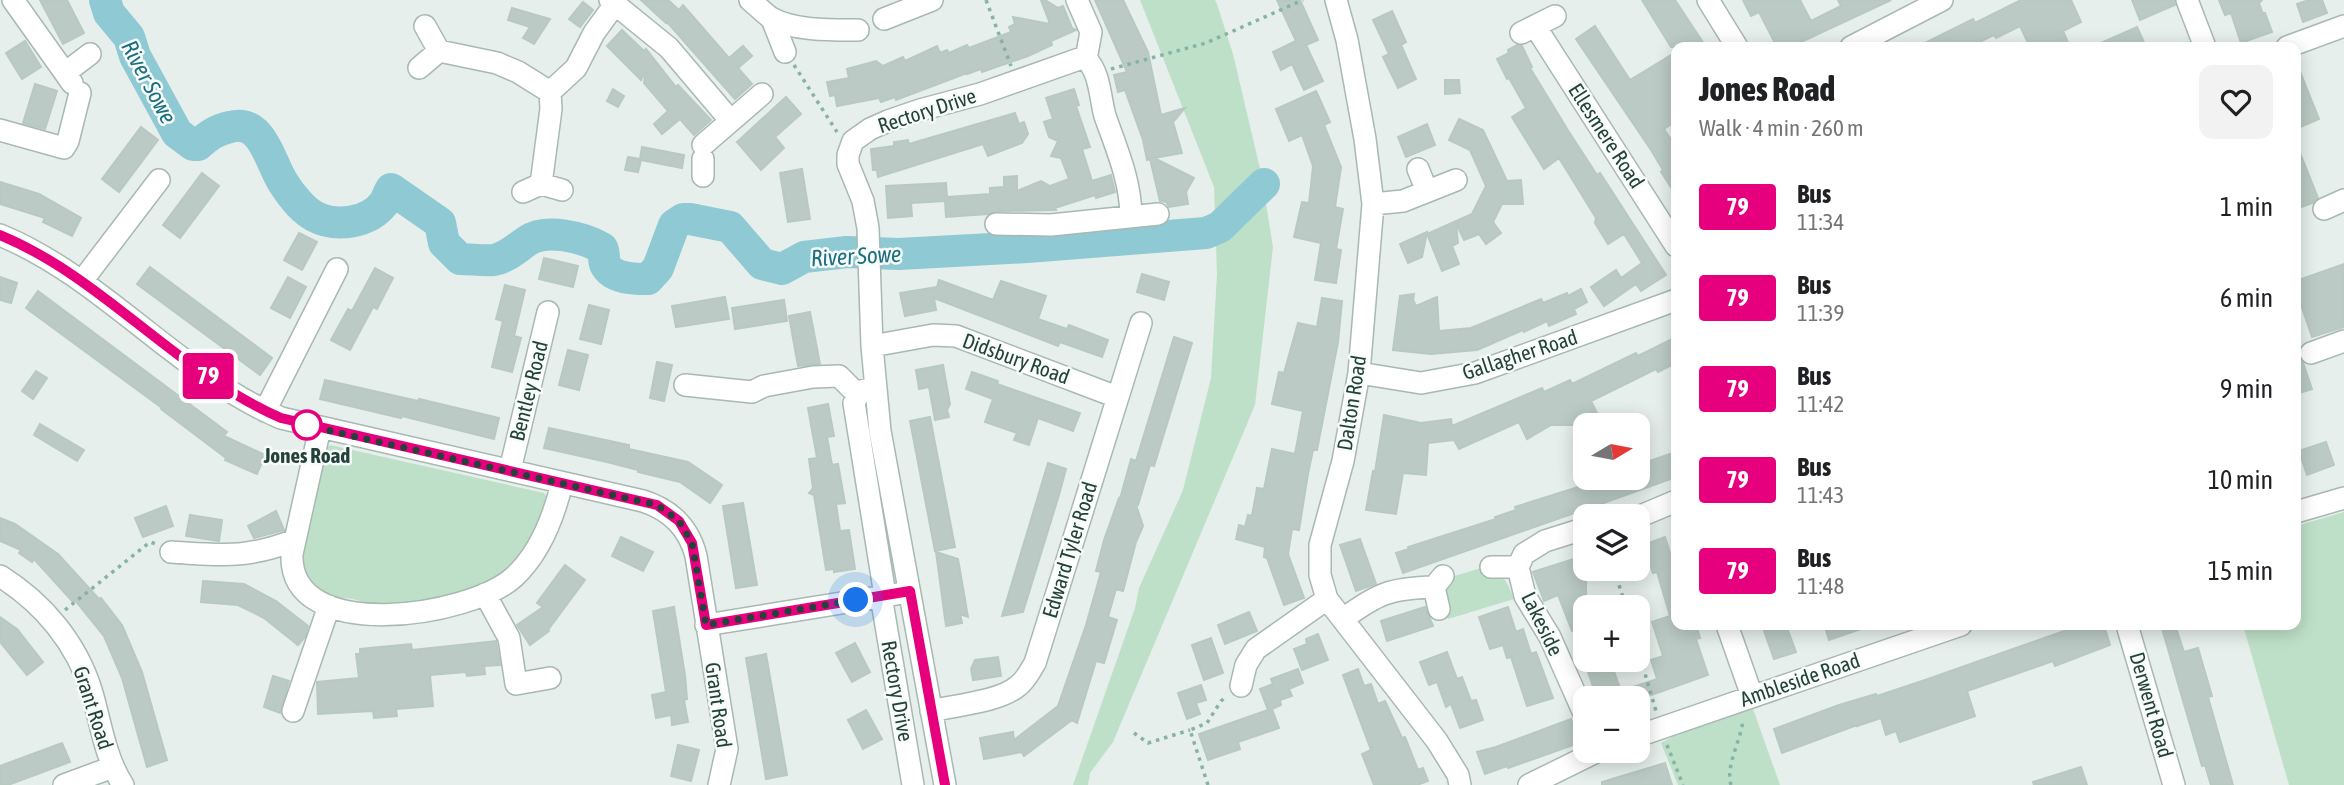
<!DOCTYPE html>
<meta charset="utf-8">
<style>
body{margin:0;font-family:"Asap Condensed",sans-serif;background:#f2f2f2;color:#202124;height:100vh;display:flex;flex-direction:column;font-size:26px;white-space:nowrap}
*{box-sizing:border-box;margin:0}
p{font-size:23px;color:#757577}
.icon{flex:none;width:38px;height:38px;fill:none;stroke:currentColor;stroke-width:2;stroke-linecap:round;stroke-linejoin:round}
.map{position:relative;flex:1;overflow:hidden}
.details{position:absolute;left:1671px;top:42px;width:630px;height:588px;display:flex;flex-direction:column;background:#fff;border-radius:14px;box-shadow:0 4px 18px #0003}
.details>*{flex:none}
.badge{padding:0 14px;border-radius:5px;font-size:24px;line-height:46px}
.needle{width:46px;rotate:80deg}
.controls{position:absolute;left:1573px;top:413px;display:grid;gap:14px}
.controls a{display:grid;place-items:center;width:77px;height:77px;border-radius:14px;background:#fff;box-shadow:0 4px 18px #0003;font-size:35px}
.you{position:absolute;width:35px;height:35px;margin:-18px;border:5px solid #fff;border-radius:50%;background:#1a73e8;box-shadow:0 0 0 10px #1a73e833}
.map>.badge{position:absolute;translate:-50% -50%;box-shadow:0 0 0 4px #fff}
.round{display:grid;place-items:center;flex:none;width:74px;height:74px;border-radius:14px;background:#f2f2f2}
.overview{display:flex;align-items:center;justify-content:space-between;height:119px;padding:0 28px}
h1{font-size:33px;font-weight:800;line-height:52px}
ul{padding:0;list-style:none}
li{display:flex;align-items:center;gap:21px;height:91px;padding:0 28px}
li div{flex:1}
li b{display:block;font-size:26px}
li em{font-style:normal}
li .badge{min-width:77px;font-weight:700;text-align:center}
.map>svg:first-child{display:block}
.green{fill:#bfe0c8}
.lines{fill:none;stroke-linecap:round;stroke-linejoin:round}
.river{stroke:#8ec9d4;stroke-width:32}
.building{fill:#bbcac4;stroke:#b8c9c2;stroke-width:2}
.minor-casing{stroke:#a8b8b2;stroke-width:24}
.path{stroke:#86b3a5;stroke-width:3.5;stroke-dasharray:3.5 5;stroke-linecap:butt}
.minor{stroke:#fff;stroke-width:21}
.line-casing{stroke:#fff;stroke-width:16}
.line{stroke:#e6007e;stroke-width:10}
.walk{stroke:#24423a;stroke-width:7;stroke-dasharray:0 12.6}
.stop-dot{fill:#fff;stroke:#e6007e;stroke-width:3.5}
.labels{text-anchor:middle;stroke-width:5;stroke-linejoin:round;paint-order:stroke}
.street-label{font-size:21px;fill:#24423a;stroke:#f7fbf9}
.stop-label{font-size:21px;font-weight:bold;fill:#24423a;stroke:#f7fbf9}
.water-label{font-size:23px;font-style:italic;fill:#1c6f80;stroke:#f7fbf9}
</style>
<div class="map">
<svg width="2344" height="785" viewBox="0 0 2344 785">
<rect width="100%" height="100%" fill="#e6efeb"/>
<path class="green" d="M1140 0H1215L1217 4 1233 54 1261 173 1273 247 1255 405 1113 742 1090 773 1088 785H1073L1135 608 1139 588 1183 490 1211 378 1217 274 1214 187Z
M330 445 544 493 549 500C545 511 542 525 536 536 530 545 510 573 502 578 469 598 413 605 375 603 361 603 345 594 332 600L299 570 322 452Z
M2344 512V785H2289L2243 625H2296V526Z
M1481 568C1504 575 1505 576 1514 599L1448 619 1444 588 1451 577Z
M1753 709 1780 785H1678L1661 743 1674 736Z"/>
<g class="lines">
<path class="river" d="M105 0 109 13 129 37 135 56 177 133 193 145H198C208 136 216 130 230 127 264 118 270 164 284 184 291 195 303 210 314 216 336 228 369 223 384 203 387 199 388 193 391 189L440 223 444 243 460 259C471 259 483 261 494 260 506 258 517 248 527 241 546 228 583 237 602 248 605 253 603 259 605 264 612 279 634 279 648 279L658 268 674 225 683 219H690L730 227 762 264 782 269 804 257 847 252 899 254 1027 247 1206 233 1220 227 1264 184"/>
</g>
<path class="building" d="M40 0H67L84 33 63 44Z
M641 0H668L679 10 683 5 729 58 743 46 752 56 738 68 752 84 735 99 667 22 666 23Z
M1041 0H1045L1058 8 1063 6 1072 28 1076 30 1051 41 1052 45 1028 56 982 72 981 69 967 74V73L896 100 895 97 881 102 879 98 837 106 835 95 830 96 827 82 849 78 847 69 876 61 883 66 903 57 905 61 937 46 940 53 947 50 949 53 967 45 969 48 1011 32 1009 27 1015 24 1013 17 1050 24Z
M1095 0H1123L1148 52 1161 115 1185 108 1173 122 1182 153 1154 158 1194 178 1186 192 1188 204 1169 207 1166 202 1160 201 1150 159 1147 160 1143 140 1125 90 1118 92 1114 75 1127 72Z
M1277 0H1300L1318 40 1306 45 1323 81 1304 90 1292 64 1281 70 1273 52 1296 41Z
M1642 0H1675L1706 47H1671Z
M1743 0H1800L1811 21 1841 6 1838 0H1891L1801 42 1804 47H1777L1759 12 1751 16Z
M2021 0H2071L2081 22 2063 31 2070 47H2030L2020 26 1996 38 1994 35 1969 47H1917L1973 19 1975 23Z
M2132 0H2174L2175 5 2140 20Z
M2219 0H2262L2259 3 2263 14 2265 13 2272 32 2241 43 2231 13 2225 15Z
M2309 0H2322L2327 13 2303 22 2297 4Z
M583 2 593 10 580 27 569 19Z
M512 8 550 19 534 44 523 38 530 27 508 20Z
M1392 11 1406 42 1401 45 1416 79 1398 88 1383 57 1389 54 1373 20Z
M1595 26 1630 80 1676 52V121L1664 129 1676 147V195L1661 172 1663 170 1651 150 1576 39Z
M2137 27 2146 47H2092Z
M622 30 644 51 646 49 676 87 678 85 711 120 694 135 680 119 662 134 654 124 668 111 644 83 646 71 641 80 607 46Z
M25 41 41 67 22 79 6 53Z
M1517 45 1522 46 1532 67 1530 68 1569 132 1597 175 1600 173 1666 275 1641 291 1636 284 1604 306 1591 287 1616 270 1621 278 1642 263 1624 234 1608 244 1595 223 1596 218 1559 158 1544 169 1512 117 1526 108 1509 78 1507 79 1497 59 1509 53 1508 50Z
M2297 64 2319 119 2296 129V65Z
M1445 80H1459L1460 93 1445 94Z
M35 84 57 91 45 129 23 123Z
M613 89 624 96 618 107 607 101Z
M1074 89 1079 105 1076 106 1090 147 1082 149 1092 181 1111 175 1115 192 1096 198 1095 195 1055 208 1056 210 996 211 988 214 946 217 945 201 911 203 912 216 888 218 886 186 946 183 947 197 990 194V188L1004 187V177L1017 176V191L1041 181 1050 186 1069 179 1061 158 1051 156 1058 141 1049 137 1044 122 1053 119 1046 98Z
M1316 91 1330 122 1324 125 1341 167 1335 207 1343 209 1336 249 1341 250 1336 283 1315 280 1321 243 1294 237 1302 202 1309 203 1313 166 1302 135 1289 141 1276 109Z
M786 97 801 114 775 137 784 148 761 170 737 142Z
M1015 113 1019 124 1024 122 1028 134 1022 143 988 156 983 144 878 177 877 170H873L871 149 894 146V142L908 140 909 144Z
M1459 119 1483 130 1507 181 1521 180 1523 204H1502L1493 222 1501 233 1486 244 1479 234 1464 240 1456 223 1458 243 1452 246 1459 264 1442 271 1427 234 1472 214 1486 186 1470 150 1449 140Z
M1427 124 1435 145 1406 157 1398 137Z
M141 127 158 140 119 192 102 179Z
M2296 143 2318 198 2312 203 2296 209Z
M642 147 684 155 682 168 641 160 638 172 625 170 628 157 640 159Z
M802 169 810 219 788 222 780 173Z
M202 173 219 186 180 238 163 225Z
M0 182 39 194 81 218 72 236 43 222 45 218 0 204Z
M1427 232 1422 257 1408 263 1400 244Z
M299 233 317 242 302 270 284 260Z
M544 258 578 266 573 287 539 279Z
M2344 264V327L2312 337 2296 290V281Z
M150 267 272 358 260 375 137 284Z
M375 268 393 278 377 309 373 307 350 350 331 340 348 309 352 311Z
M1142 274 1169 282 1164 300 1137 292Z
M0 277 17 283 11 303 0 300Z
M288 277 306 287 290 318 271 308Z
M939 280 993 300 1001 281 1046 296 1038 319 1067 329 1069 325 1108 340 1102 357 1060 342 1058 346 934 298 936 310 905 316 900 293 937 287Z
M505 285 525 290 514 336 521 338 512 372 492 367 503 321 496 319Z
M1581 289 1587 302 1574 309 1576 314 1549 326 1547 321 1524 332 1523 330 1477 350 1431 354 1393 350 1400 296 1414 294 1413 300 1416 306 1437 297 1439 331 1471 328 1541 299 1543 303 1567 293 1568 296Z
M38 291 227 432 224 436 265 455 257 474 225 460 226 458 161 409 162 408 26 308Z
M725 297 729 319 676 327 672 306Z
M1322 298 1342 301 1338 342 1317 450H1313L1308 474 1299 530 1292 529 1288 554 1304 598 1284 605 1267 558 1264 557 1265 547 1236 539 1239 525 1245 527 1248 515 1252 516 1257 488 1264 489 1272 449 1295 454 1303 411 1272 404 1279 372 1284 373 1298 323 1317 327Z
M784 300 787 321 735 329 732 308Z
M589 305 609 310 601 344 580 339Z
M810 312 820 364 798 366 789 316Z
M1174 337 1192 343 1154 466 1150 465 1138 505H1136L1143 526 1136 542 1123 591 1116 589 1108 617 1117 620 1104 663 1096 661 1077 723 1072 720 1024 756 1022 752 984 759 980 738 1013 732 1014 740 1058 706 1086 625 1101 572 1096 571 1104 540 1119 498 1120 499 1131 459 1136 461Z
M1676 337V363L1658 372 1656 369 1591 401 1603 425H1551L1527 439 1519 422 1459 449 1454 440 1428 443 1426 475 1403 473 1396 514 1366 510 1373 471 1375 472 1384 415 1421 423 1451 419 1452 426 1542 388 1544 392 1570 380 1572 384 1636 353 1638 356Z
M568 350 588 355 579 390 559 385Z
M2296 350H2298L2299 357 2303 363 2312 389 2296 394Z
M657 362 672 365 664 401 650 398Z
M943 365 950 404 947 410 949 417 935 420 929 387 919 389 916 370Z
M36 371 47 378 33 399 22 391Z
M972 372 998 381 997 384 1080 413 1073 431 1038 418 1029 445 1014 440 1017 433 985 422 993 399 966 389Z
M325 380 418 401 419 399 499 418 494 439 402 416 401 418 320 399Z
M828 404 834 436 827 437 832 465 838 464 845 503 836 504 840 531 849 530 855 569 834 572V569L826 570 814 495 809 493 813 488 809 459 817 458 808 408Z
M930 417 955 547 935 551 910 421Z
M40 424 84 450 77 461 34 435Z
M549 428 629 445V449L688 462 722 485 710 503 680 482 638 472V470L607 462 544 448Z
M2326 442 2334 465 2307 475 2299 451Z
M1676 452V477L1595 506 1599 516H1586L1583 510 1403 573 1396 553 1409 549 1408 547 1496 519 1495 517 1516 510 1515 507 1591 483 1589 478H1638V465Z
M1048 463 1066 469 1059 495 1023 612 1002 616Z
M743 503 757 585 736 588 723 506Z
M166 506 173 526 143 537 135 518Z
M276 511 284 530 254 538 248 526Z
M190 515 222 520 219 541 186 536Z
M0 518 15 524 58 554 99 599 101 598 122 625 142 672 167 760 147 767 122 678 104 636 75 600 73 602 34 559 32 562 19 553 21 550 0 541Z
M621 537 653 552 643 571 612 556Z
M1665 537 1676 572V625H1696L1700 638 1696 639 1708 675 1643 698H1597L1584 660H1610L1621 691 1657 679 1651 660 1663 656 1652 622 1670 616 1657 572 1653 573 1643 545Z
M1360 539 1376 584 1356 591 1340 545Z
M936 552 958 559 968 617 960 614 962 623 946 626Z
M1586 555V569H1612V571L1586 580V626L1572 631 1558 595 1544 601 1533 572Z
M565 565 585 580 548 630 549 631 530 645 517 625 543 607 537 603Z
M203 581 244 584 276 601 308 626 305 637 298 645 264 618 238 605 201 602Z
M674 607 685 675 687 699 684 700 688 722 672 725 671 715 656 718 652 695 666 692 653 611Z
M1425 607 1433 626 1387 641 1381 621Z
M1508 607 1516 632 1523 629 1531 654 1536 652 1553 698 1527 706 1511 657 1507 658 1503 645 1490 649 1479 617Z
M1249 612 1257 631 1225 644 1218 625Z
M0 617 17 629 43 662 27 675 0 642Z
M1783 625H1786L1796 652 1774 659 1764 631Z
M1833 625H1866L1867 627 1829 640 1825 627Z
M2095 625H2104L2110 645 2055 666 2053 661 1967 691 1975 716 1900 742 1896 731 1886 735 1881 718 1857 726V725L1782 753 1774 729 1839 705 1876 694 1877 696 1928 679 2078 626 2079 630Z
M2161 625H2175L2184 652 2198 648 2212 696 2208 697 2233 785H2211L2205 765 2202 766Z
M1318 634 1328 660 1302 670 1294 649 1307 644 1306 639Z
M1211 638 1223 673 1204 680 1192 645Z
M496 641 500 665 484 666 485 674 467 676 466 672 430 675 433 706 396 709 397 716 374 718 373 711 318 714 317 682 359 678 356 654H360V649L411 644 412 650Z
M855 643 870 672 852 682 836 653Z
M1447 652 1457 679 1462 677 1471 701 1476 700 1483 720 1460 728 1451 704 1446 707 1437 682 1429 685 1420 662Z
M766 654 787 775 766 779 746 658Z
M998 657 1001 676 973 680 971 669 975 660Z
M1298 669 1303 683 1289 689 1292 696 1280 700 1281 705 1272 709 1279 728 1238 742 1240 749 1208 760 1199 734 1268 710 1260 689 1273 684 1271 679Z
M1358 669 1364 686 1371 684 1378 704 1385 701 1402 738 1405 737 1418 770 1423 768 1428 781 1417 785H1374L1362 754 1371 750 1343 675Z
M273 676 289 681 280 713 264 707Z
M1201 685 1206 700 1196 703 1200 714 1187 719 1178 693Z
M866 710 882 739 863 749 848 720Z
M1571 719 1579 743 1508 768 1507 766 1485 774 1477 752 1496 747Z
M62 743 70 762 8 785H0V766Z
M678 745 699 750 691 781 671 776Z
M1665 763 1672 785H1602V782Z
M2081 767 2087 785H2034L2033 782Z"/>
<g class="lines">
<defs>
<path id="minor" d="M13 0 65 73
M610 0 669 48 730 120
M750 0C757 6 764 13 771 18 794 31 833 30 858 30
M1077 0 1091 32 1086 59
M1336 0 1347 40 1365 139 1373 204 1359 373 1343 461 1320 545V575L1327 599 1437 741 1458 775 1460 785
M1708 0 1737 47
M2187 0 2205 47
M772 19 785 52
M884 19 932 0
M425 26 439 51
M1535 26 1676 246
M1521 33 1555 16
M1851 47 1942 0
M2287 47 2344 26
M419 68 439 51 497 63 518 72 550 92
M72 83 65 73 90 54
M0 130 64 148 68 141 80 93
M703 145 762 94
M1418 169 1427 191
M703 176V159
M541 184 551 109 550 92 576 68 594 33 615 4
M523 192 541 184 562 190
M1373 204 1403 201 1456 180
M2324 209 2344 200
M996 224 1051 225 1158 214
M0 235C104 278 177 374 281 418L643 501C671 510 689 528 696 556L727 749 719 785
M82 281 159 180
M872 346 933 335 956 336 1117 397
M2311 353 2344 341
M1359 373 1421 383 1475 373 1676 300
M685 385 752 392 764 386 813 377 839 376 857 394
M875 388 860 391 854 403 885 595
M265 411 337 269
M320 428 292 554C288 645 470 617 514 577 540 553 554 516 562 483
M510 470 548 312
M2296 512 2344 498
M1638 517 1676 501
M1583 529 1545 541 1524 554 1518 567 1525 596 1550 637 1586 718
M171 552C222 555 246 559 295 540
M1491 567H1518
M0 576C43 603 77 643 92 693 101 724 105 757 123 785
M485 594 509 638 516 684 550 678
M881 596 913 785
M1439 609 1434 587 1443 576
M1343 619C1377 594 1390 588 1434 587
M706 625 897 594
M1727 625 1752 696
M2127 625 2174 785
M1241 686 1246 665 1256 649 1327 599
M293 711 329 606
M931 711C956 705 999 702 1018 686 1026 680 1030 671 1035 663L1141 323
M1638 736 1961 625
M64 785 113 767
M945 785 880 431 872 346 868 228 863 201 848 164V155L853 141 870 129 888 121 920 110 980 94 1079 59H1086C1100 72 1100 98 1105 116 1117 150 1130 179 1131 215
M1529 785 1598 751"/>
</defs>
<use href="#minor" class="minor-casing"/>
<path class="path" d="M986 0 1011 66
M794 65 837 132
M1111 69 1206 43 1303 0
M1614 569 1626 607
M65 610 150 542 156 544
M1638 650 1656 711
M1134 733 1148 743 1190 730
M1667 745 1683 785
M1208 785 1190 730 1207 723 1221 701 1227 696
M1731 785C1725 767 1741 740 1743 720"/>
<use href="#minor" class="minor"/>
</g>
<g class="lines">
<defs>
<path id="line" d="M0 235C104 278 177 373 281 418L657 505 679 521 692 543 706 625 910 591 945 785"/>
</defs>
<use href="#line" class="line-casing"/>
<use href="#line" class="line"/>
<path class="walk" d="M307 425 300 424 657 505 679 521 692 543 706 625 856 600"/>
</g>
<circle class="stop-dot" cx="307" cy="425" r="14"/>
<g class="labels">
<g class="street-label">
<text transform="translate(927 111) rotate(-18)" y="7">Rectory Drive</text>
<text transform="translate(1606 136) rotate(57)" y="7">Ellesmere Road</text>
<text transform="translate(1520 355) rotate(-18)" y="7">Gallagher Road</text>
<text transform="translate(1016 359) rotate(20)" y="7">Didsbury Road</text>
<text transform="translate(529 391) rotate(-76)" y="7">Bentley Road</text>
<text transform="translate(1352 403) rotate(-81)" y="7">Dalton Road</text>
<text transform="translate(1070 550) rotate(-73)" y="7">Edward Tyler Road</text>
<text transform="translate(1542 624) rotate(64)" y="7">Lakeside</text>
<text transform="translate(1800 680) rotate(-19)" y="7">Ambleside Road</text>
<text transform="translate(897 691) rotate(80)" y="7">Rectory Drive</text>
<text transform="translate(718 705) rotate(82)" y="7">Grant Road</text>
<text transform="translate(2151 705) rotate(74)" y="7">Derwent Road</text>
<text transform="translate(93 708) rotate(72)" y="7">Grant Road</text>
</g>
<g class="stop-label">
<text x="307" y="463">Jones Road</text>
</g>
<g class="water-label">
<text transform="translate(149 82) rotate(62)" y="8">River Sowe</text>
<text transform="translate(856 256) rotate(-3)" y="8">River Sowe</text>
</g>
</g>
</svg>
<div class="controls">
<a><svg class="needle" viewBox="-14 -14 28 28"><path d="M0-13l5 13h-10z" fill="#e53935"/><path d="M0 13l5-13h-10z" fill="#757577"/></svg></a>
<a><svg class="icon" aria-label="layers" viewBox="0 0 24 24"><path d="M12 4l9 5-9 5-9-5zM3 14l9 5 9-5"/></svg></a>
<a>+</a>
<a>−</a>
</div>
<div class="you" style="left:856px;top:600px"></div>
<b class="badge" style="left:208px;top:376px;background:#e6007e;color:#fff">79</b>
<section class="details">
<div class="overview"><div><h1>Jones Road</h1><p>Walk · 4 min · 260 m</p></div><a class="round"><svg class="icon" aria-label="heart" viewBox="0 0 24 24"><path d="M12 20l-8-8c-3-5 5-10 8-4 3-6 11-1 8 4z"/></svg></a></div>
<ul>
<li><span class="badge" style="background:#e6007e;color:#fff">79</span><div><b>Bus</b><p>11:34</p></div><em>1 min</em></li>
<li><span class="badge" style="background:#e6007e;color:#fff">79</span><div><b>Bus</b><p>11:39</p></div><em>6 min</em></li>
<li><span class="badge" style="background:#e6007e;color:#fff">79</span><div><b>Bus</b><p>11:42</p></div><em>9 min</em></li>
<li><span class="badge" style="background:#e6007e;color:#fff">79</span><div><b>Bus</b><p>11:43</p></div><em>10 min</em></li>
<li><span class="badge" style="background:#e6007e;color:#fff">79</span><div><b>Bus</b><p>11:48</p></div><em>15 min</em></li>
</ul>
</section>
</div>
